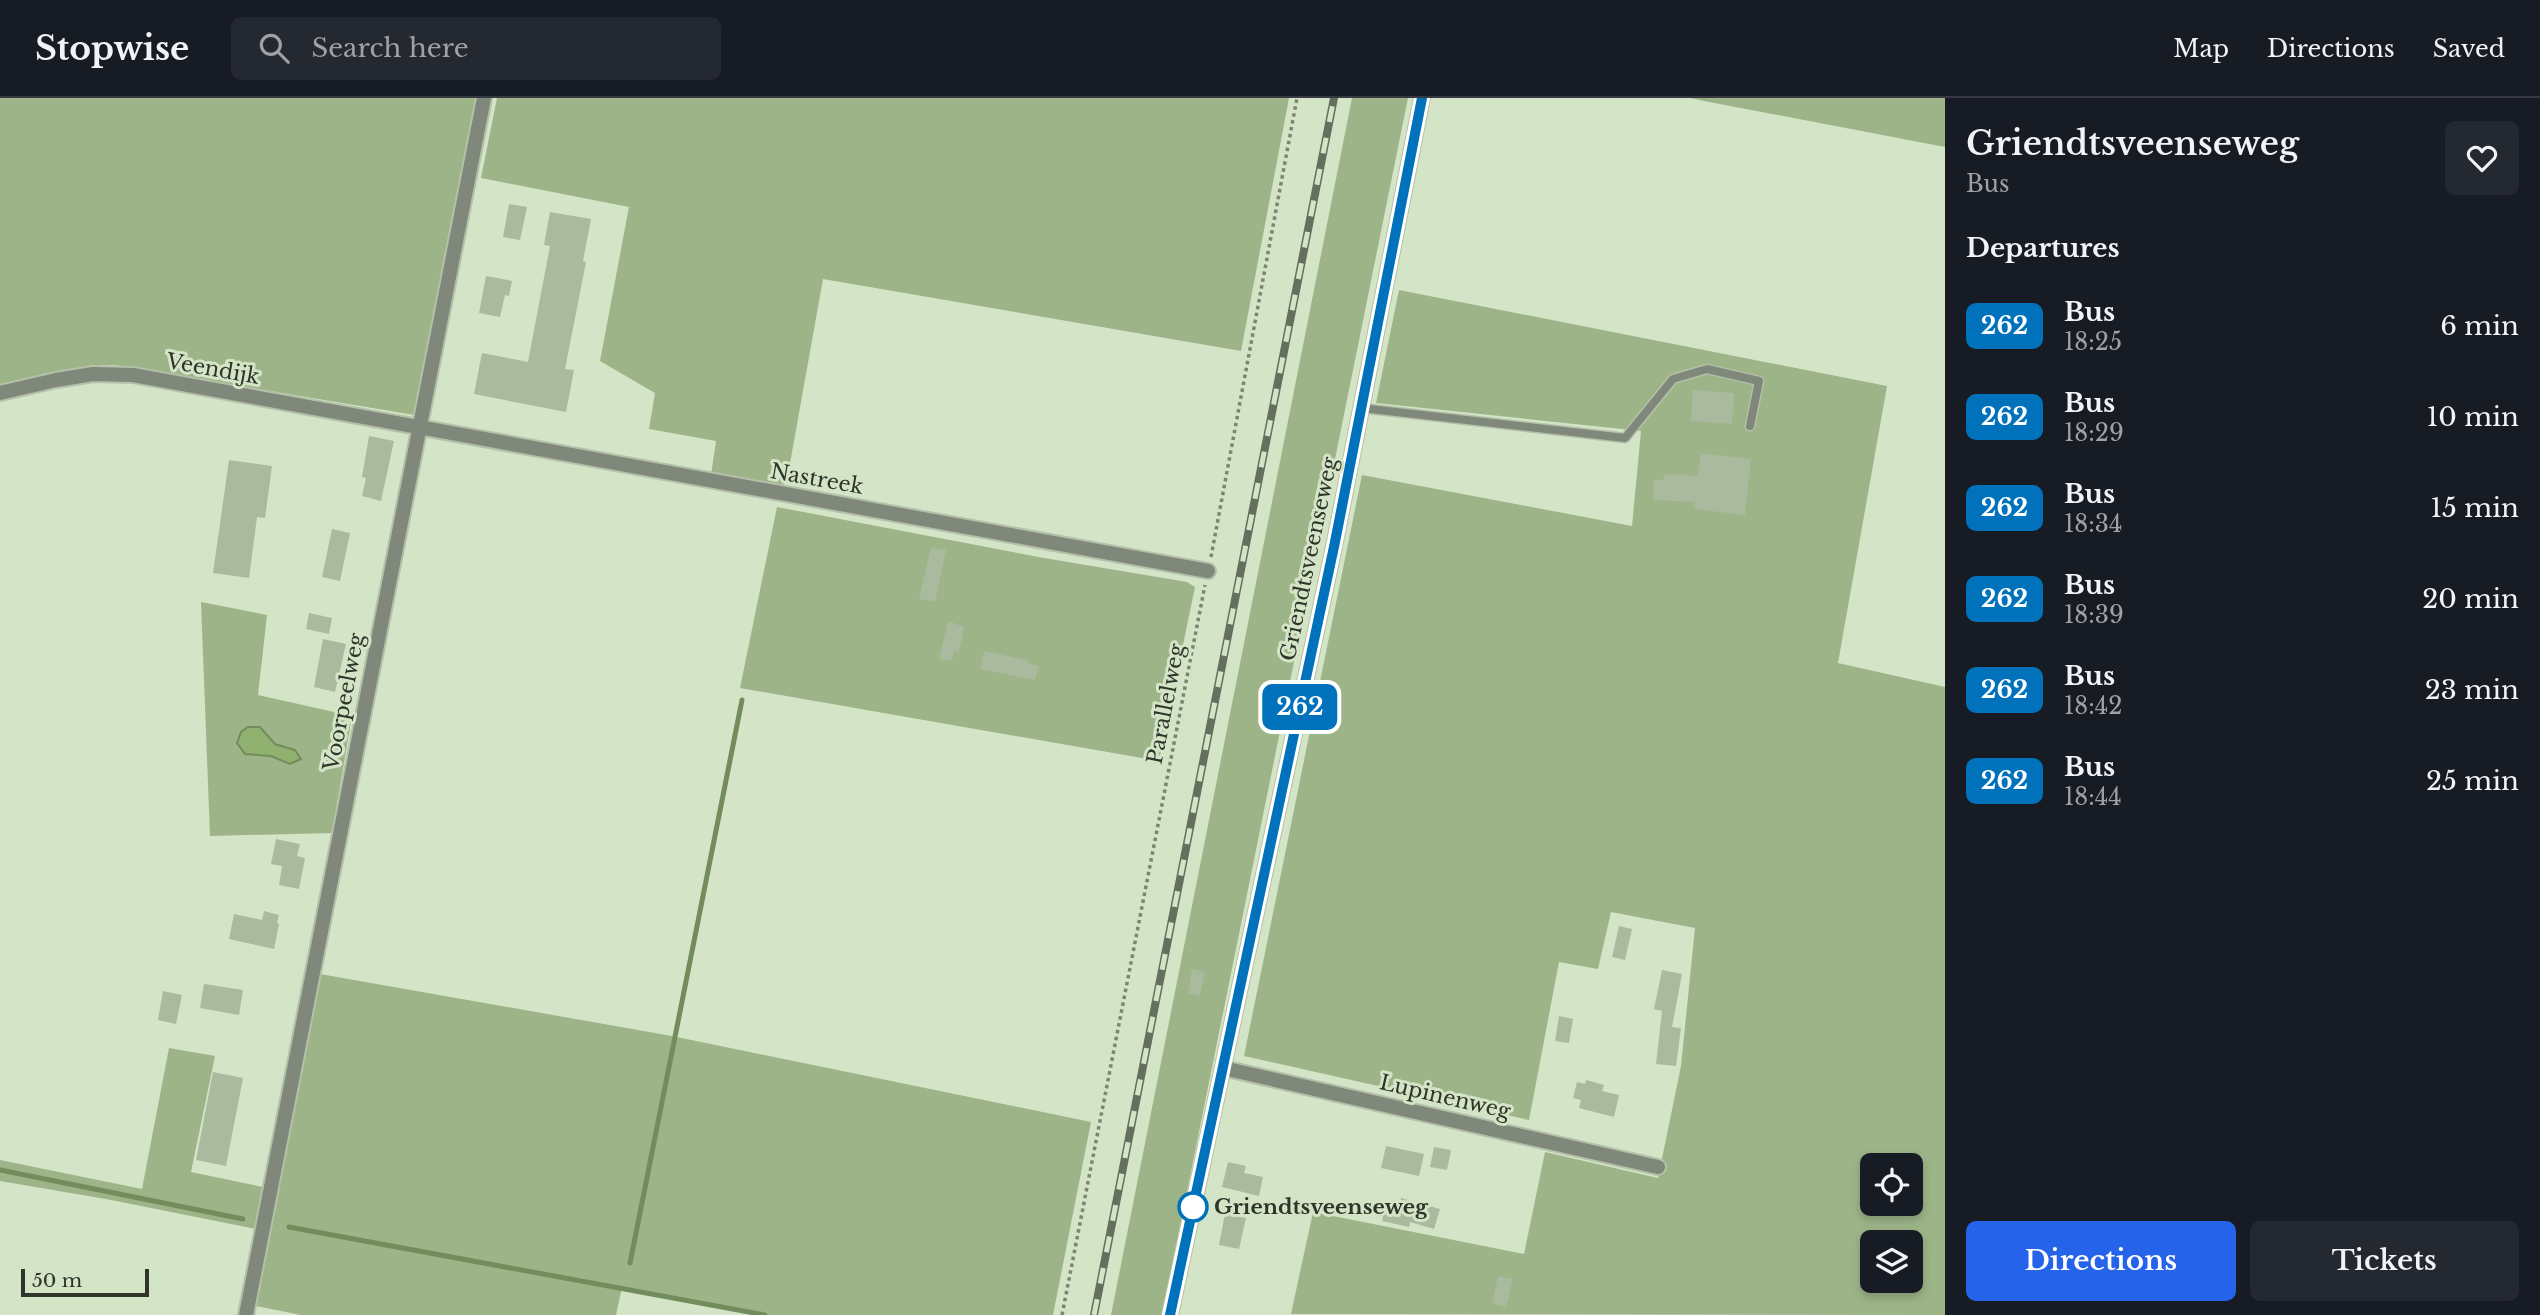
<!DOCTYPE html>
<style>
body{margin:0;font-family:"Libre Baskerville",serif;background:#242831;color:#f1f3f6;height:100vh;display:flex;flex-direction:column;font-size:26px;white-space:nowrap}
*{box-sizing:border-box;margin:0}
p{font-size:23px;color:#9ea1a6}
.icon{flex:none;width:38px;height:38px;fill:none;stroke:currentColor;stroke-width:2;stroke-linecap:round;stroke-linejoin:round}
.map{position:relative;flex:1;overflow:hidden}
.drawer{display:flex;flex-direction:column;background:#171b24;width:595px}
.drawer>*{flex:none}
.badge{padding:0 14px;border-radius:10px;font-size:24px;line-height:46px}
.tools{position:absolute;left:1860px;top:1055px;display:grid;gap:14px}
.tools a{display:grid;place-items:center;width:63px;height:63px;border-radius:10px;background:#171b24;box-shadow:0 4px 10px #0003;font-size:35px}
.scale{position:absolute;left:21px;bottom:18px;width:128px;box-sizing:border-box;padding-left:7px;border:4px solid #2f352a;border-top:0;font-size:19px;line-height:24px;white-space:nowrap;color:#2f352a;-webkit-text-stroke:5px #d4e4c7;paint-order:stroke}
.map>.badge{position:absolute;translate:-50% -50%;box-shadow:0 0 0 4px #fff}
h2{padding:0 21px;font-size:26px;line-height:63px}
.round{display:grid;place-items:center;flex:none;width:74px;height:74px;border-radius:10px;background:#242831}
.overview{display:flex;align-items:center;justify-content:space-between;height:119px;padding:0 21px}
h1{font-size:33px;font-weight:600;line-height:52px}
.cta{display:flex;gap:14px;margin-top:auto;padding:14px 21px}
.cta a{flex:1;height:80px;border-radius:10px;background:#2563eb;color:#fff;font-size:28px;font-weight:600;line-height:80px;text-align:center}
.cta a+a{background:#242831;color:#f1f3f6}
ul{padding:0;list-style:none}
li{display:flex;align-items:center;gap:21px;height:91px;padding:0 21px}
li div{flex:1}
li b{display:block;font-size:26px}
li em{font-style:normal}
li .badge{min-width:77px;font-weight:700;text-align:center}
header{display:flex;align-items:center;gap:42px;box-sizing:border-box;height:98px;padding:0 35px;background:#171b24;border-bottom:2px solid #363941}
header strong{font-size:33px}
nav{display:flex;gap:38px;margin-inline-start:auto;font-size:24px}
.search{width:490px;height:63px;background:#242831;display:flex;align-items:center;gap:18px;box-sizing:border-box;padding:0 24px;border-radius:10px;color:#9ea1a6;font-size:26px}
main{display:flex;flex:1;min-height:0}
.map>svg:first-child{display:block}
.green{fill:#9db488;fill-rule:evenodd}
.water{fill:#90b170;stroke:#738c5b;stroke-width:2}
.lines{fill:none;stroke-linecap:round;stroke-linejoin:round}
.stream{stroke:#738c5b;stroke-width:5}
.building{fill:#aaba9e}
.service-casing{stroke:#b3c1a8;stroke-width:11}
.minor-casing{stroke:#b3c1a8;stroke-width:18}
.tertiary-casing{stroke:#b3c1a8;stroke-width:18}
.path{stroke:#7a8572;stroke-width:3.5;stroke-dasharray:3.5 3.5;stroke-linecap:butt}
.service{stroke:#80877b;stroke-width:8}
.minor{stroke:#80877b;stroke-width:14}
.tertiary{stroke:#80877b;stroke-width:14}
.rail-casing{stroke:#656f5e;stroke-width:8}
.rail{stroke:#d4e4c7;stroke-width:5;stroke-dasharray:16;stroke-linecap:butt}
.line-casing{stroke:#fff;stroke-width:16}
.line{stroke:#0072bc;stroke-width:10}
.stop-dot{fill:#fff;stroke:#0072bc;stroke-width:3.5}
.labels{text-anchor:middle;stroke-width:6;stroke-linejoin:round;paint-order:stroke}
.street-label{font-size:21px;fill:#2f352a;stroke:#d4e4c7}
.stop-label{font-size:21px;font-weight:bold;fill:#2f352a;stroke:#d4e4c7;text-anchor:start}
</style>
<header>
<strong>Stopwise</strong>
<div class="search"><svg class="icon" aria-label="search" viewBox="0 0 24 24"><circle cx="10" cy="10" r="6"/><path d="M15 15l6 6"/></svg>Search here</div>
<nav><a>Map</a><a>Directions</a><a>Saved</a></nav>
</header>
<main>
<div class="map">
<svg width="1945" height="1217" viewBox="0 0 1945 1217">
<rect width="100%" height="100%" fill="#d4e4c7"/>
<path class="green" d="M0 0H477L414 317 115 267H93L0 288Z
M497 0H1289L1241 253 823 181 789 371 783 390 711 377 716 343 649 331 655 295 600 263 629 109 481 80Z
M1352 0H1408L1162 1217H1111Z
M1690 0H1945V49L1704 3Z
M1399 192 1887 288 1838 565 1945 589V1217L1291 1216 1313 1114 1524 1156 1545 1054 1658 1080 1681 968 1695 830 1611 814 1598 871 1559 864 1529 1022 1244 958 1362 377 1632 428 1641 333 1376 305ZM1872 1068H1911V1106H1872ZM1872 1144H1911V1183H1872Z
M777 409 1044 460 1187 484 1195 489 1159 663 740 590Z
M201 504 267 517 258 597 352 618 332 735 210 738ZM259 629 275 646 295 652 290 666 271 658 245 656Z
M320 876 672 938 1091 1024 1053 1217H755L622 1190 616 1217H301L256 1208Z
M169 950 215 958 191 1074 263 1089 256 1131 106 1101 0 1083V1062L142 1091Z"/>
<path class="water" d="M248 629H260L275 646 295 652 301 661 290 666 271 658 245 656 237 645 241 634Z"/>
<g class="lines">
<path class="stream" d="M0 1072 243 1121
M289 1129 765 1217
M630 1165 742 602"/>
</g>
<path class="building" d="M509 106 527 109 520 142 503 139Z
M550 114 591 121 583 163 586 164 565 271 574 272 566 314 474 296 482 255 528 264 550 148 544 147Z
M486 178 512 183 509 198 505 197 500 219 479 215Z
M1693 292 1734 295 1732 326 1691 323Z
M369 338 394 343 381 403 362 398 366 380 362 379Z
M1701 355 1751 361 1745 417 1694 411 1695 404 1653 402 1654 381 1664 382V376L1698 378Z
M229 362 272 368 265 420 257 419 249 480 213 475Z
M332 431 350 435 340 483 322 479Z
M931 449 946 452 935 504 919 501Z
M309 515 332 520 329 536 306 531Z
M948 523 964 529 959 554 954 553 952 563 939 561Z
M323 541 346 546 335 594 314 589Z
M984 553 1029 563 1028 565 1039 568 1035 582 980 571Z
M276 741 300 746 297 758 305 760 299 791 279 787 282 768 271 766Z
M264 813 279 817 277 825 279 826 274 851 229 841 234 816 262 822Z
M1619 828 1632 831 1625 862 1612 859Z
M1192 871 1205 874 1200 898 1188 895Z
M1662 872 1682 876 1672 929 1681 930 1676 968 1656 966 1662 913 1654 911Z
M204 886 243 892 239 917 200 910Z
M163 893 182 897 176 926 158 922Z
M1559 918 1573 921 1569 945 1555 943Z
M213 974 243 980 226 1068 196 1062Z
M1586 982 1604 987 1602 993 1619 997 1614 1019 1579 1010 1581 1002 1573 1000 1577 984 1585 986Z
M1386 1048 1424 1056 1419 1078 1381 1070Z
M1434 1049 1451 1052 1447 1072 1430 1069Z
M1228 1064 1246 1068 1244 1075 1263 1079 1259 1098 1222 1089Z
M1401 1100 1440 1111 1434 1131 1410 1124 1409 1129 1382 1123 1385 1110 1399 1113Z
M1225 1116 1246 1120 1239 1151 1219 1147Z
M1498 1178 1513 1181 1506 1209 1492 1206Z"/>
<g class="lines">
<defs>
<path id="service" d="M1361 310 1625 340 1673 281 1707 271 1759 283 1750 328"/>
<path id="minor" d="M0 295 56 282 93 276 133 277 1208 473
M1223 970 1658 1069
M246 1217 484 0"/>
<path id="tertiary" d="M1170 1217 1335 444 1422 0"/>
</defs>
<use href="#service" class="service-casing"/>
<use href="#minor" class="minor-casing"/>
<use href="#tertiary" class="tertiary-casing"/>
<path class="path" d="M1211 459 1297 0
M1062 1217 1205 487"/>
<use href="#service" class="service"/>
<use href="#minor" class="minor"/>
<use href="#tertiary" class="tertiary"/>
<defs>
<path id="rail" d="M1094 1217 1334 0"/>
</defs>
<use href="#rail" class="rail-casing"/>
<use href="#rail" class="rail"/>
</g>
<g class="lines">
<defs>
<path id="line" d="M1170 1217 1335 444 1422 0"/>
</defs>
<use href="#line" class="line-casing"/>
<use href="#line" class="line"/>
</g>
<circle class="stop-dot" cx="1193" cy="1109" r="14"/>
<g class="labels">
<g class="street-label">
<text transform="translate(213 271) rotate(10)" y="7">Veendijk</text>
<text transform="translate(817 381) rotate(10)" y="7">Nastreek</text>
<text transform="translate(1309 461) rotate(-78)" y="7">Griendtsveenseweg</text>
<text transform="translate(344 604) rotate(-79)" y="7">Voorpeelweg</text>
<text transform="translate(1166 606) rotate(-79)" y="7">Parallelweg</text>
<text transform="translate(1445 999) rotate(13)" y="7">Lupinenweg</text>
</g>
<g class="stop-label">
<text x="1214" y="1116">Griendtsveenseweg</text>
</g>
</g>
</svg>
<div class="tools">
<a><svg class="icon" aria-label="locate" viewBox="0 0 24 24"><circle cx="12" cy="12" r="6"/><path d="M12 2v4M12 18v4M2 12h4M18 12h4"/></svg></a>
<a><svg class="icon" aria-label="layers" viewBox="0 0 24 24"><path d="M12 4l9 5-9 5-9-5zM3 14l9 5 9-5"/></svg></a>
</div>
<div class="scale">50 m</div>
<b class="badge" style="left:1300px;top:609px;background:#0072bc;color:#fff">262</b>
</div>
<section class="drawer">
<div class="overview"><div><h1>Griendtsveenseweg</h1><p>Bus</p></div><a class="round"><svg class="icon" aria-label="heart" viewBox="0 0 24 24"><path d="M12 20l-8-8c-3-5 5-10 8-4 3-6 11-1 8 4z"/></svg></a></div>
<h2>Departures</h2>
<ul>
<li><span class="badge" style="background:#0072bc;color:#fff">262</span><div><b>Bus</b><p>18:25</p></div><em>6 min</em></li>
<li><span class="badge" style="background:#0072bc;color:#fff">262</span><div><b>Bus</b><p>18:29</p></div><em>10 min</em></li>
<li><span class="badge" style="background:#0072bc;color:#fff">262</span><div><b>Bus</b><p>18:34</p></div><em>15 min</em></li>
<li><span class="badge" style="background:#0072bc;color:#fff">262</span><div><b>Bus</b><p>18:39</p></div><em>20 min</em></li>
<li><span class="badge" style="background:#0072bc;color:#fff">262</span><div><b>Bus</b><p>18:42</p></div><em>23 min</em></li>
<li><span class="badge" style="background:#0072bc;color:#fff">262</span><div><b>Bus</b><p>18:44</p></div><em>25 min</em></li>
</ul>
<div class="cta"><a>Directions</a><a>Tickets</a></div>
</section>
</main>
